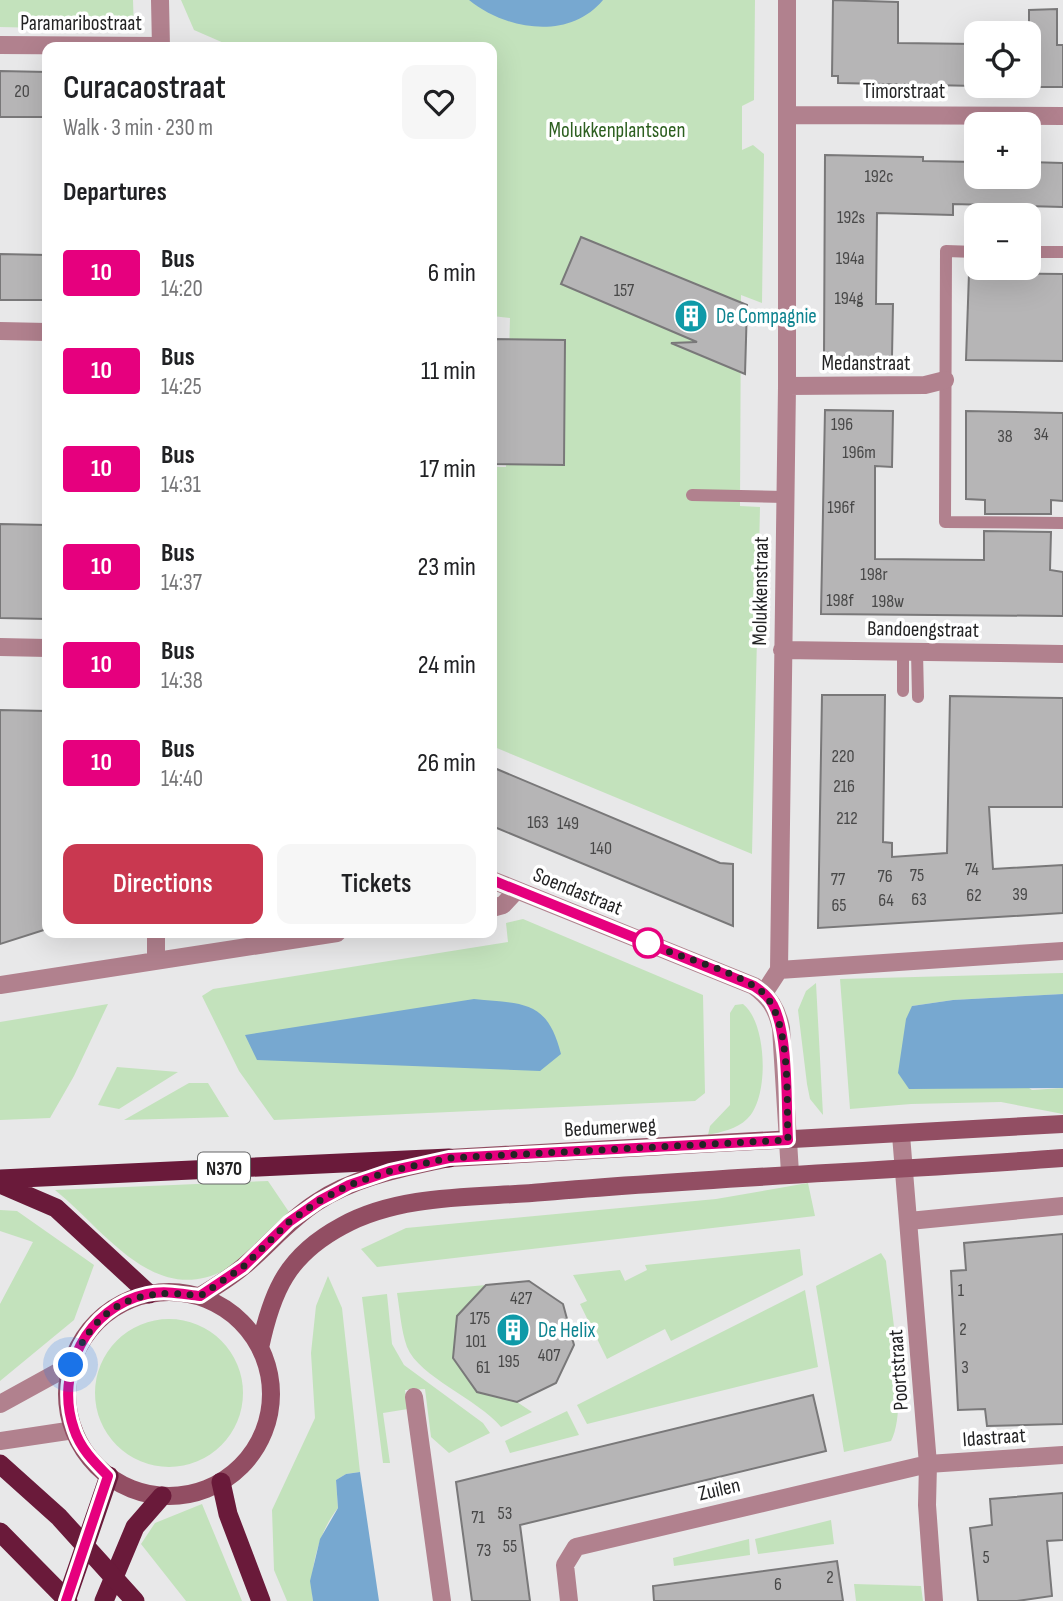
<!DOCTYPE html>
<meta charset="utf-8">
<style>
body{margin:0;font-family:"Sofia Sans Condensed",sans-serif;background:#f6f6f6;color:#202124;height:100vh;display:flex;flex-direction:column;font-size:26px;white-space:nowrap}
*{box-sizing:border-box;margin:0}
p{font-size:23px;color:#757577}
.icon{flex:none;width:38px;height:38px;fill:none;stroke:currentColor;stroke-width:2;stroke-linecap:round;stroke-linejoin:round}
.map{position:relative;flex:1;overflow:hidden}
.sheet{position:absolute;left:42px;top:42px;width:455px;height:896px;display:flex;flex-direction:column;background:#fff;border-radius:14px;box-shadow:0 7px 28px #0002}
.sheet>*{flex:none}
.badge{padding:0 14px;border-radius:5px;font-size:24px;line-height:46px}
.fabs{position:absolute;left:964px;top:21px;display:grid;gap:14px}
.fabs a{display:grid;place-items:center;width:77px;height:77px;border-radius:14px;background:#fff;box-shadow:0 7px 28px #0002;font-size:35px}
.you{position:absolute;width:35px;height:35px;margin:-18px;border:5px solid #fff;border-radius:50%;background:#1a73e8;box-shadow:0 0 0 10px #1a73e833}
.map>.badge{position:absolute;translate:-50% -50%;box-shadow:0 0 0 4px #fff}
h2{padding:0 21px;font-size:26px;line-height:63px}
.round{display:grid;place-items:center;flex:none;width:74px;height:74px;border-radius:14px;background:#f6f6f6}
.head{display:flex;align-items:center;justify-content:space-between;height:119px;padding:0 21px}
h1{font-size:33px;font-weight:600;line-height:52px}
.primary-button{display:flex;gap:14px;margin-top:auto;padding:14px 21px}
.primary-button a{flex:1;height:80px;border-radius:14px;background:#c93850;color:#fff;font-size:28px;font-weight:600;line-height:80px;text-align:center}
.primary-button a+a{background:#f6f6f6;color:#202124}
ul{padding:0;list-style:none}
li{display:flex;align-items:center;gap:21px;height:98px;padding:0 21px}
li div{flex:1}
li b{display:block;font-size:26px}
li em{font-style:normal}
li .badge{min-width:77px;font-weight:700;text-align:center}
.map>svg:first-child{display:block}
.green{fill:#c3e2bc}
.water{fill:#77a8d0}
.building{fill:#b6b5b6;stroke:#797879;stroke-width:2}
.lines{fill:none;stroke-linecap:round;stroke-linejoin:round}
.service{stroke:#b1818e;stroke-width:12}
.minor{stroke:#b1818e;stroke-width:18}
.tertiary{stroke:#b1818e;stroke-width:18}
.secondary{stroke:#924e63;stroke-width:18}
.trunk{stroke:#6a1a3a;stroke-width:19}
.trunk-bridge{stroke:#6a1a3a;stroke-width:19}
.line-casing{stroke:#fff;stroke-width:16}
.line{stroke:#e6007e;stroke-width:10}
.walk{stroke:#232324;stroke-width:7;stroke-dasharray:0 12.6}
.stop-dot{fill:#fff;stroke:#e6007e;stroke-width:3.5}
.labels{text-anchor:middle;stroke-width:7;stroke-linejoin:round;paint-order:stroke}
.number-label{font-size:18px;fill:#484848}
.shield{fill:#fff;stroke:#656566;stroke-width:2}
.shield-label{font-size:19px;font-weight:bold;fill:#232324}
.street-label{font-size:21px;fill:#232324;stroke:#fff}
.park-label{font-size:21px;fill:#2d5f20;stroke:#fff}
.culture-label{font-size:21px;fill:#0d838f;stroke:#fff;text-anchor:start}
</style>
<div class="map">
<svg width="1063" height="1601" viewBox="0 0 1063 1601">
<rect width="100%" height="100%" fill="#e8e8e9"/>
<path class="green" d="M0 0H133L134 30 0 27Z
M181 0H755L754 100 742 106V150L753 145 764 154 762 303 741 295 740 506 760 507 752 854 492 746V467H506L510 318 492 316V47H233L194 30Z
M523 919 703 995 705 1093 695 1101 274 1120 239 1071 202 996 213 989 508 942 506 923Z
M1063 973V994L953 1000 912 1006 1032 1090 1063 1088V1114L1001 1102 911 1104 850 1109 840 979Z
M816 983 823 1115 810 1099 807 1084 798 1010 806 991Z
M108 1004 74 1076 50 1118 0 1120V1022Z
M743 1004C767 1022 770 1098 747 1119 737 1129 721 1132 708 1135L710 1126 730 1105V1013L735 1005Z
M117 1067 178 1072 119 1109 98 1105Z
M189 1083H208L229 1117 124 1120Z
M268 1181 289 1212C271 1229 251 1254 230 1267 156 1311 106 1231 55 1190Z
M808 1183 815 1216 377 1267 361 1249 406 1228 716 1199Z
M0 1210 17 1211 94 1265 74 1320 0 1381V1304L33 1242 0 1231Z
M800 1249 803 1275 671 1341 665 1329 607 1359 580 1304 587 1301 573 1275 620 1270 625 1281 647 1270 645 1265Z
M881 1253 886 1261C890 1302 909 1408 891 1441L844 1452 816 1286Z
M328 1276 342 1308 360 1472 346 1474 336 1480 338 1508C319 1531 308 1572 313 1601H287L274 1570 272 1510 315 1418 311 1353 316 1306Z
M486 1285 457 1316 453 1358 477 1392 517 1402 532 1412 501 1427C478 1399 419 1377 407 1347 401 1330 400 1311 397 1293Z
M805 1290 818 1367 587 1424 577 1405Z
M387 1294 392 1344 404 1365 483 1423 490 1433 449 1453 431 1437 425 1389 405 1390 408 1409 383 1413 390 1463H383L362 1297Z
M95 1393a74 74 0 1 1 148 0a74 74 0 1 1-148 0Z
M567 1411 579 1435 510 1453 505 1441Z
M202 1504 242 1601H186L141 1544 155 1523Z
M831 1520 834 1544 758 1554 755 1539Z
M749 1539 750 1555 674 1566 673 1558Z
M854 1584 921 1586 923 1601H856Z"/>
<path class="water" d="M469 0H603C569 41 506 30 469 0Z
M1063 994V1088L909 1089 898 1073 906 1019 912 1006 953 1000Z
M474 999C523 1004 547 999 561 1054L540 1071 257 1060 245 1035Z
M360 1472 379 1601H313L310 1581 320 1539 338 1508 336 1480 346 1474Z"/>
<path class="building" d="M833 0 898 2V43L976 44V86L838 83V76H832Z
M1057 9V45H1063V87H1029V10Z
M0 71 47 72V117H0Z
M825 155 923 157V161L976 162V177H1029V162L1063 163V207L953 204V215L877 213 876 304H893L892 357 824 358Z
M581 237 747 305 745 374 671 343 697 342 561 284Z
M0 254 47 255V300H0Z
M969 273 1063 274V361L966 360Z
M492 339 565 340 564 465 492 464Z
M825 410 893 411 892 467 875 466V559L984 560V531L1051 532 1050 570 1063 572V616L821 614Z
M966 411 1063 413V501L1051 500V514H985V500L966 499Z
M0 524 47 525V619L0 618Z
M822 695H885L883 842 892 843V857L947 853 950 696 1063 698V807H989L993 869 1063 865V913L818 928Z
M0 710 47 711V929L0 944Z
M492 767 720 863 733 864V926L492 826Z
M1063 1234V1424L987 1426 985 1409 958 1410 951 1271 966 1270 964 1243Z
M529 1281 563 1304 574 1345 556 1383 517 1402 477 1392 453 1358 457 1316 486 1285Z
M813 1395 826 1451 520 1525 530 1601H472L456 1482Z
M1063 1493V1540L1047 1541 1052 1596 1017 1601H978L970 1528 992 1525 990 1499Z
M837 1561 843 1601H654L653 1586Z"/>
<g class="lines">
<path class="service" d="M976 252 946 251 945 522 1063 523
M1029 252H1063
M692 495 785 497
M903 652V691
M917 652 918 697"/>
<path class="minor" d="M0 45 161 46
M787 115 1063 116
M0 331 47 332
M787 386 925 385 945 380
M0 647 47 648
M782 650 1063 654
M492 908 503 905 516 891
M156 933V959
M779 970 1063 951
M0 985 337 933
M764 993 779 970 787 386V0
M901 1135 928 1464 927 1505 934 1601
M909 1221 1063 1206
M414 1397 442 1601
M0 1404 71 1365
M0 1441 74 1430
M569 1601 565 1565 576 1547 928 1464 1063 1455"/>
<path class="tertiary" d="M160 0 161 47
M492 880 754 986C770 998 777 1009 781 1028L790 1173"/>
<path class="secondary" d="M67 1394a102 102 0 1 1 204 0a102 102 0 1 1-204 0Z
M200 1296C215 1287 231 1277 244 1266 269 1245 289 1220 317 1202 356 1176 404 1168 449 1158L1063 1124
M260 1348C272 1290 288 1255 342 1226 401 1193 479 1198 544 1192 717 1177 890 1171 1063 1158"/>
<path class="trunk" d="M0 1179 449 1158
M0 1184 56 1208 149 1294
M221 1482 228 1514 261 1601
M66 1601 109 1476
M104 1601 135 1527 162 1496"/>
<path class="trunk-bridge" d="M0 1464 59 1517 135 1601
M0 1532 68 1601"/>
</g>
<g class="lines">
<defs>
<path id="line" d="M66 1601 108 1476C94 1462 80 1448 74 1429 54 1372 87 1307 147 1294 165 1290 182 1294 200 1296L243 1267 289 1222 319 1201 349 1185 390 1171 449 1158 788 1140C786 1106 789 1034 773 1005 769 997 762 991 754 986L492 880"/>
</defs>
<use href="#line" class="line-casing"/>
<use href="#line" class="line"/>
<path class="walk" d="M71 1365C96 1305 137 1286 200 1296L243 1267 289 1222 319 1201 349 1185 390 1171 449 1158 788 1140C786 1100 793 1011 757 988 725 967 683 959 648 943"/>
</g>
<defs>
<symbol id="building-disc" viewBox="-11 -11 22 22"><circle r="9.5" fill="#0f9aa8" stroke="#fff"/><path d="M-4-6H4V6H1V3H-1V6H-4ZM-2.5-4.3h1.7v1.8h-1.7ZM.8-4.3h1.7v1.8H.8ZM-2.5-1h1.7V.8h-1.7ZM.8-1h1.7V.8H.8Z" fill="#fff"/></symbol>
</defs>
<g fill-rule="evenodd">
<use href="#building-disc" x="672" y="297" width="38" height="38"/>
<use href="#building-disc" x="494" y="1311" width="38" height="38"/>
</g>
<circle class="stop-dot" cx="648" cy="943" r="14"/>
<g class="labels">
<g class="number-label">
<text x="22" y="97">20</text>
<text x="879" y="182">192c</text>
<text x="851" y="223">192s</text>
<text x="850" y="264">194a</text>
<text x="624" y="296">157</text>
<text x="849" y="304">194g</text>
<text x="842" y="430">196</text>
<text x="1041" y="440">34</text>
<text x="1005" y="442">38</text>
<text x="859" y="458">196m</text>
<text x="841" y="513">196f</text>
<text x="874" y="580">198r</text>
<text x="840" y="606">198f</text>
<text x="888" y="607">198w</text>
<text x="843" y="762">220</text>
<text x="844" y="792">216</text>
<text x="847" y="824">212</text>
<text x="538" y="828">163</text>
<text x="568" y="829">149</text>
<text x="601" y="854">140</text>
<text x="972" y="875">74</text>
<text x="917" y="881">75</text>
<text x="885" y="882">76</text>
<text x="838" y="885">77</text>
<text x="1020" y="900">39</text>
<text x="974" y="901">62</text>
<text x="919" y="905">63</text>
<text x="886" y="906">64</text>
<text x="839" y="911">65</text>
<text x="961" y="1296">1</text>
<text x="521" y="1304">427</text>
<text x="480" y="1324">175</text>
<text x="963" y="1335">2</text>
<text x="476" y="1347">101</text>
<text x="549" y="1361">407</text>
<text x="509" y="1367">195</text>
<text x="483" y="1373">61</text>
<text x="965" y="1373">3</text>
<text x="505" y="1519">53</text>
<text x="478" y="1523">71</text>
<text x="510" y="1552">55</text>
<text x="484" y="1556">73</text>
<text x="986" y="1563">5</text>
<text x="830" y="1583">2</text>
<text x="778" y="1590">6</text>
</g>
<rect class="shield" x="198" y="1152.5" width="52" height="31" rx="5"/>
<g class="shield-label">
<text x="224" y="1175">N370</text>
</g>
<g class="street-label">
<text x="81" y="30">Paramaribostraat</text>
<text x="904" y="98">Timorstraat</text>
<text x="866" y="370">Medanstraat</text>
<text transform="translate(760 591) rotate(-89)" y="7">Molukkenstraat</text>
<text transform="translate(923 629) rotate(1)" y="7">Bandoengstraat</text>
<text transform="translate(578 891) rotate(22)" y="7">Soendastraat</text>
<text transform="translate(610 1127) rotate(-3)" y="7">Bedumerweg</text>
<text transform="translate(898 1370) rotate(-94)" y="7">Poortstraat</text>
<text transform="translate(994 1437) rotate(-4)" y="7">Idastraat</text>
<text transform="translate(719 1489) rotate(-13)" y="7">Zuilen</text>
</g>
<g class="park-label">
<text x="617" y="137">Molukkenplantsoen</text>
</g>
<g class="culture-label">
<text x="716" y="323">De Compagnie</text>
<text x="538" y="1337">De Helix</text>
</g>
</g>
</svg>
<div class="fabs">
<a><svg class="icon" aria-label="locate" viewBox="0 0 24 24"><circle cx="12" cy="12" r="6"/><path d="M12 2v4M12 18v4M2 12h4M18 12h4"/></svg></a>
<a>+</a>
<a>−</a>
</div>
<div class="you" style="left:71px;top:1365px"></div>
<section class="sheet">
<div class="head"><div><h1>Curacaostraat</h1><p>Walk · 3 min · 230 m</p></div><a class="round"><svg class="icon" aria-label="heart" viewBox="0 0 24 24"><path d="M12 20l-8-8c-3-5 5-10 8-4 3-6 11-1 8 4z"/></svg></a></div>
<h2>Departures</h2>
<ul>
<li><span class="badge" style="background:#e6007e;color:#fff">10</span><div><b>Bus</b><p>14:20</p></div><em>6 min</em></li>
<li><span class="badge" style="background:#e6007e;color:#fff">10</span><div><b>Bus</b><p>14:25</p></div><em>11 min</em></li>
<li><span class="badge" style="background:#e6007e;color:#fff">10</span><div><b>Bus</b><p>14:31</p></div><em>17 min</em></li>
<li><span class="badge" style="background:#e6007e;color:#fff">10</span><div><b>Bus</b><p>14:37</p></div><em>23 min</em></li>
<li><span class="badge" style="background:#e6007e;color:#fff">10</span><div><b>Bus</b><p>14:38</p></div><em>24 min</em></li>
<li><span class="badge" style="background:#e6007e;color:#fff">10</span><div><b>Bus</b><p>14:40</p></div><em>26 min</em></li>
</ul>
<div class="primary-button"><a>Directions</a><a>Tickets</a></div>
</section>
</div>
